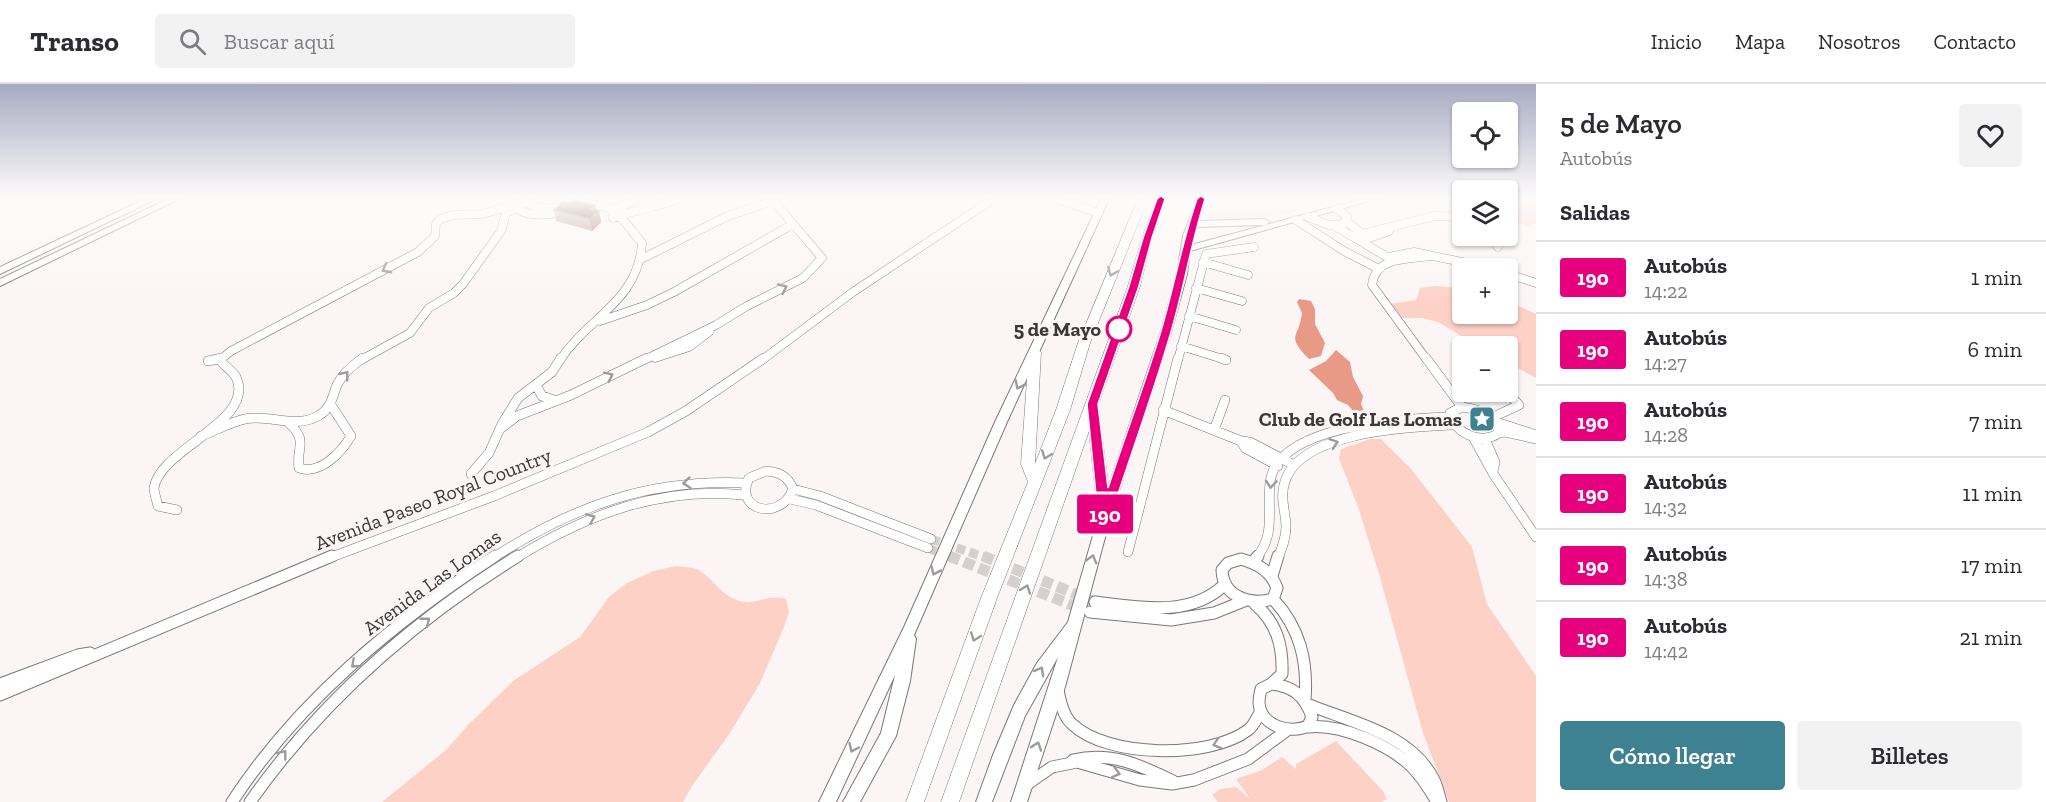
<!DOCTYPE html>
<html lang="es">
<meta charset="utf-8">
<style>
body{margin:0;font-family:"Zilla Slab",serif;background:#f2f2f3;color:#2b2b33;height:100vh;display:flex;flex-direction:column;font-size:22px;white-space:nowrap}
*{box-sizing:border-box;margin:0}
p{font-size:20px;color:#7c7c81}
.icon{flex:none;width:33px;height:33px;fill:none;stroke:currentColor;stroke-width:2;stroke-linecap:round;stroke-linejoin:round}
.map{position:relative;flex:1;overflow:hidden}
.side{display:flex;flex-direction:column;background:#fff;width:510px}
.side>*{flex:none}
.badge{padding:0 12px;border-radius:4px;font-size:21px;line-height:39px}
.buttons{position:absolute;left:1452px;top:18px;display:grid;gap:12px}
.buttons a{display:grid;place-items:center;width:66px;height:66px;border-radius:6px;background:#fff;box-shadow:0 2px 4px #0004;font-size:30px}
.map>.badge{position:absolute;translate:-50% -50%;box-shadow:0 0 0 3px #fff}
h2{padding:0 24px;font-size:22px;line-height:54px}
.round{display:grid;place-items:center;flex:none;width:63px;height:63px;border-radius:6px;background:#f2f2f3}
.overview{display:flex;align-items:center;justify-content:space-between;height:102px;padding:0 24px}
h1{font-size:28px;font-weight:600;line-height:45px}
.action{display:flex;gap:12px;margin-top:auto;padding:12px 24px}
.action a{flex:1;height:69px;border-radius:6px;background:#3e8291;color:#fff;font-size:24px;font-weight:600;line-height:69px;text-align:center}
.action a+a{background:#f2f2f3;color:#2b2b33}
ul{padding:0;list-style:none}
li{display:flex;align-items:center;gap:18px;height:72px;padding:0 24px;border-top:2px solid #e1e1e2}
li div{flex:1}
li b{display:block;font-size:22px}
li em{font-style:normal}
li .badge{min-width:66px;font-weight:700;text-align:center}
header{display:flex;align-items:center;gap:36px;box-sizing:border-box;height:84px;padding:0 30px;background:#fff;border-bottom:2px solid #e1e1e2}
header strong{font-size:28px}
nav{display:flex;gap:33px;margin-inline-start:auto;font-size:21px}
.search{width:420px;height:54px;background:#f2f2f3;display:flex;align-items:center;gap:15px;box-sizing:border-box;padding:0 21px;border-radius:6px;color:#7c7c81;font-size:22px}
main{display:flex;flex:1;min-height:0}
.map>svg:first-child{display:block}
.built{fill:#f7e9e6}
.green{fill:#fed1c6}
.water{fill:#e89a86}
.lines{fill:none;stroke-linecap:round;stroke-linejoin:round}
.minor-tunnel-far1{stroke:#d4d0cf;stroke-width:9;stroke-dasharray:9 4.5;stroke-linecap:butt}
.minor-tunnel{stroke:#d4d0cf;stroke-width:11;stroke-dasharray:11 5;stroke-linecap:butt}
.minor-far2-casing{stroke:#7c7877;stroke-width:9}
.minor-far1-casing{stroke:#7c7877;stroke-width:10}
.minor-casing{stroke:#7c7877;stroke-width:13}
.major-casing{stroke:#7c7877;stroke-width:2}
.highway-casing{stroke:#7c7877;stroke-width:1}
.minor-far2{stroke:#fff;stroke-width:8}
.minor-far1{stroke:#fff;stroke-width:9}
.minor{stroke:#fff;stroke-width:11}
.major{fill:#fff;fill-rule:evenodd}
.highway{fill:#fff;fill-rule:evenodd}
.wall{fill:#b6928a}
.shaded-wall{fill:#9b6b60}
.building{fill:#722f20;stroke:#9b6b60;stroke-width:1.5}
.oneway{stroke:#9c9c9c}
.line{fill:#e6007e;stroke:#fff;stroke-width:1.5}
.stop-dot{fill:#fff;stroke:#e6007e;stroke-width:3}
.labels{text-anchor:middle;stroke-width:6;stroke-linejoin:round;paint-order:stroke}
.stop-label{font-size:20px;font-weight:bold;fill:#3a3838;stroke:#fbf6f5;text-anchor:end}
.poi-label{font-size:20px;font-weight:bold;fill:#3a3838;stroke:#fbf6f5;text-anchor:end}
.street-label{font-size:20px;fill:#3a3838;stroke:#fbf6f5}
</style>
<header>
<strong>Transo</strong>
<div class="search"><svg class="icon" aria-label="search" viewBox="0 0 24 24"><circle cx="10" cy="10" r="6"/><path d="M15 15l6 6"/></svg>Buscar aquí</div>
<nav><a>Inicio</a><a>Mapa</a><a>Nosotros</a><a>Contacto</a></nav>
</header>
<main>
<div class="map">
<svg width="1536" height="718" viewBox="0 0 1536 718">
<rect width="100%" height="100%" fill="#fbf6f5"/>
<path class="built" d="M1215 115H1344L1287 130 1246 136 1208 138Z"/>
<path class="green" d="M1508 115 1536 116V139L1528 143 1508 134Z
M1435 202 1462 204V230H1508V217L1536 230V294L1508 279V262H1478L1438 238 1422 234H1402L1391 220 1416 216 1420 204Z
M1370 355H1381L1412 386 1472 463 1487 520 1536 592V718H1449L1423 649 1379 490 1358 423 1339 375 1341 365Z
M676 482C683 483 693 483 699 486 713 495 723 513 740 517 757 522 766 509 786 515L789 528 784 543 760 599 730 649 692 702 683 718H382L446 666 468 641 513 597 580 553 609 513 627 499 653 487Z
M1336 657 1383 707 1387 715 1381 718H1218L1212 711 1220 705 1236 703 1250 715 1236 695 1262 686 1282 673 1296 685V680Z"/>
<path class="water" d="M1299 215 1311 217 1315 225V240L1325 259 1321 272 1309 275C1285 250 1299 255 1302 229L1297 218Z
M1336 266 1350 278 1353 293 1363 312 1361 320 1366 332 1358 333 1348 321 1337 316 1333 309 1309 286 1326 277Z"/>
<g class="lines">
<path class="minor-tunnel-far1" d="M931 455 987 474
M928 464 953 474"/>
<path class="minor-tunnel" d="M949 472 1082 525
M983 472 1095 518"/>
<defs>
<path id="minor-far2" d="M509 115C518 131 534 132 551 130
M522 115C546 138 582 109 609 125 623 132 632 148 642 159 638 218 589 232 560 276
M1057 115 1099 129
M613 127 635 116
M1308 133 1329 141 1344 140 1347 133 1337 125
M613 134C635 126 657 123 679 115
M1296 136 1344 167 1377 184
M1347 138 1365 152
M1335 142 1392 176
M1354 152 1435 132 1462 133
M1491 152 1498 163
M1361 157 1389 147
M1389 173 1414 168 1491 184
M641 175 728 132 770 118 776 120 822 174 803 194 747 222 716 241 644 276
M1203 178 1248 191
M1508 190 1536 199
M1196 204 1242 217
M1189 232 1236 246
M600 237 647 221 674 208 793 140
M1181 262 1226 276
M655 274 689 263 709 248
M220 276 231 267 418 168 435 152 436 140 440 135 453 131 482 130 512 122
M361 276 410 249 429 224 454 209 463 200 501 147 506 129 525 119
M762 276 853 208 993 115
M1178 276 1206 170 1254 163
M1427 276 1372 201C1375 172 1409 175 1432 172"/>
<path id="minor-far1" d="M1221 274 1226 276
M1426 274 1462 323
M208 277 222 274
M536 301 542 312 554 316
M1462 323C1478 325 1496 331 1499 349 1481 361 1455 350 1450 329Z
M1163 326 1241 357 1250 358 1294 381
M1491 334 1519 321 1507 308
M288 338C309 358 296 361 299 384 320 391 341 369 351 352L331 321
M1496 338 1536 351
M500 345 517 332 571 311 647 274
M1214 346 1225 316
M1499 349 1505 348 1536 355
M201 352C215 347 230 338 245 335 270 330 295 345 318 332 332 324 332 313 337 301 342 290 353 281 363 274
M1473 353 1494 391 1536 453
M1485 355 1495 378 1493 387
M1241 357 1245 364 1278 382
M766 387C779 388 788 392 793 405 781 438 733 427 749 394Z
M471 390 489 369 502 340 518 314 552 288 561 274
M793 405 820 412 931 455
M790 415 816 421 928 464
M177 426 158 422C157 417 154 409 154 404 159 365 257 337 236 293 232 286 224 282 220 276
M1128 468 1178 274
M329 474 494 412 648 348 686 327 764 274
M493 474C573 422 649 395 745 399
M516 474C586 431 660 402 744 411
M1256 474C1276 451 1267 426 1270 399 1276 340 1404 335 1449 333
M1278 474C1282 464 1286 454 1286 443 1286 429 1280 415 1284 401 1296 347 1410 343 1454 341"/>
<path id="minor" d="M1241 475C1258 480 1271 487 1277 504L1273 515C1251 521 1223 514 1222 486L1228 479Z
M1253 478 1258 472
M1272 492 1278 472
M1273 515C1300 544 1308 577 1305 616
M1095 518C1138 523 1190 534 1224 501
M1255 520C1277 539 1283 562 1282 590L1271 600
M1090 528 1171 536 1214 529 1244 517
M0 600 78 571 90 569
M1271 600C1293 602 1305 612 1312 633L1308 642C1291 650 1261 643 1259 619 1259 615 1260 609 1261 605Z
M1058 606C1060 617 1063 632 1072 640 1107 674 1210 675 1248 646 1254 642 1257 633 1261 627
M0 611 332 472
M1307 620C1350 638 1411 649 1434 696 1437 702 1439 711 1441 718
M1308 643C1339 639 1390 661 1412 683 1422 693 1430 706 1437 718
M1073 676C1111 667 1140 681 1173 697
M1026 701 1052 683 1077 678 1140 696 1172 700 1194 696 1248 675 1286 647
M232 718C298 617 394 538 495 472
M250 718C321 617 413 537 518 472"/>
<path id="major" d="M145 115H156L0 190V183Z
M168 115H179L0 202V195Z
M1101 115H1109L1007 338 914 551 916 555 910 597 896 652 860 718H843L881 649 895 591 836 718H819L905 541 995 338Z
M1197 115H1205L1198 137 1265 135 1270 138 1265 141 1196 143 1191 161 1363 115H1377L1190 167 1187 190 1171 248 1111 431 1065 603 1027 718H1011L1058 573 1025 632 992 718H976L993 671 1014 621 1037 579 1068 538 1099 431 1161 248 1177 190 1183 152Z"/>
<path id="highway" d="M1138 115H1148L1090 259 1070 326 997 514 924 718H906L981 514 1028 398 1021 380 1029 268 1035 264 1041 268 1035 380 1056 326 1078 259Z
M1156 115H1166L1152 154 1140 202 1098 321 1112 431 1110 435 1105 437 1100 435 1098 431 1089 347 959 718H941L1128 202 1142 154Z"/>
</defs>
<use href="#minor-far2" class="minor-far2-casing"/>
<use href="#minor-far1" class="minor-far1-casing"/>
<use href="#minor" class="minor-casing"/>
<use href="#major" class="major-casing"/>
<use href="#highway" class="highway-casing"/>
<use href="#minor-far2" class="minor-far2"/>
<use href="#minor-far1" class="minor-far1"/>
<use href="#minor" class="minor"/>
<use href="#major" class="major"/>
<use href="#highway" class="highway"/>
</g>
<path class="wall" d="M570 119 595 121 596 126 599 127 601 138 592 147 556 137 554 126Z"/>
<path class="shaded-wall" d="M595 121 596 129 599 127 601 138 592 147 590 135 591 125Z"/>
<path class="building" d="M573 116 595 121 591 125 599 127 590 135 554 126 563 117 570 119Z"/>
<defs><path id="oneway-chevron" d="M-2-3.5L2.5 0L-2 3.5" fill="none" stroke-width="1.6" stroke-linecap="round" stroke-linejoin="round" transform="scale(1.5)"/></defs>
<g class="oneway">
<use href="#oneway-chevron" transform="translate(386 185) rotate(152)"/>
<use href="#oneway-chevron" transform="translate(1112 188) rotate(112)"/>
<use href="#oneway-chevron" transform="translate(783 204) rotate(-25)"/>
<use href="#oneway-chevron" transform="translate(345 291) rotate(-51)"/>
<use href="#oneway-chevron" transform="translate(609 292) rotate(-26)"/>
<use href="#oneway-chevron" transform="translate(1019 301) rotate(116)"/>
<use href="#oneway-chevron" transform="translate(1334 359) rotate(-19)"/>
<use href="#oneway-chevron" transform="translate(1046 371) rotate(111)"/>
<use href="#oneway-chevron" transform="translate(687 399) rotate(174)"/>
<use href="#oneway-chevron" transform="translate(1271 400) rotate(94)"/>
<use href="#oneway-chevron" transform="translate(591 434) rotate(-23)"/>
<use href="#oneway-chevron" transform="translate(1092 475) rotate(-75)"/>
<use href="#oneway-chevron" transform="translate(935 487) rotate(114)"/>
<use href="#oneway-chevron" transform="translate(1026 505) rotate(-70)"/>
<use href="#oneway-chevron" transform="translate(426 537) rotate(-38)"/>
<use href="#oneway-chevron" transform="translate(975 553) rotate(110)"/>
<use href="#oneway-chevron" transform="translate(355 580) rotate(138)"/>
<use href="#oneway-chevron" transform="translate(1040 587) rotate(-61)"/>
<use href="#oneway-chevron" transform="translate(1217 660) rotate(163)"/>
<use href="#oneway-chevron" transform="translate(1037 662) rotate(-71)"/>
<use href="#oneway-chevron" transform="translate(853 664) rotate(115)"/>
<use href="#oneway-chevron" transform="translate(283 670) rotate(-52)"/>
<use href="#oneway-chevron" transform="translate(1116 689) rotate(15)"/>
</g>
<linearGradient id="sky" x2="0" y2="1"><stop stop-color="#a8aac1"/><stop offset="0.53" stop-color="#fdfbfa"/><stop offset="1" stop-color="#fdfbfa" stop-opacity="0"/></linearGradient>
<rect width="1536" height="215" fill="url(#sky)"/>
<path class="line" d="M1161 112 1165 115 1152 154 1139 202 1098 320 1108 404C1125 352 1145 300 1161 247 1174 203 1182 158 1197 115L1201 112 1205 115C1191 159 1184 204 1171 248 1153 310 1131 370 1111 431L1105 436 1098 431 1087 320 1129 202 1143 154 1157 115Z"/>
<defs>
<symbol id="sight-square" viewBox="-11 -11 22 22"><rect x="-9" y="-9" width="18" height="18" rx="4" fill="#3e8291" stroke="#fbf6f5"/><path d="M0-6L1.8-2.2L6-1.7L2.9 1.2L3.7 5.4L0 3.3L-3.7 5.4L-2.9 1.2L-6-1.7L-1.8-2.2Z" fill="#fff"/></symbol>
</defs>
<g fill-rule="evenodd">
<use href="#sight-square" x="1467" y="320" width="30" height="30"/>
</g>
<circle class="stop-dot" cx="1119" cy="245" r="12"/>
<g class="labels">
<g class="stop-label">
<text x="1101" y="252">5 de Mayo</text>
</g>
<g class="poi-label">
<text x="1462" y="342">Club de Golf Las Lomas</text>
</g>
<g class="street-label">
<text transform="translate(433 415) rotate(-21)" y="7">Avenida Paseo Royal Country</text>
<text transform="translate(432 498) rotate(-36)" y="7">Avenida Las Lomas</text>
</g>
</g>
</svg>
<div class="buttons">
<a><svg class="icon" aria-label="locate" viewBox="0 0 24 24"><circle cx="12" cy="12" r="6"/><path d="M12 2v4M12 18v4M2 12h4M18 12h4"/></svg></a>
<a><svg class="icon" aria-label="layers" viewBox="0 0 24 24"><path d="M12 4l9 5-9 5-9-5zM3 14l9 5 9-5"/></svg></a>
<a>+</a>
<a>−</a>
</div>
<b class="badge" style="left:1105px;top:430px;background:#e6007e;color:#fff">190</b>
</div>
<section class="side">
<div class="overview"><div><h1>5 de Mayo</h1><p>Autobús</p></div><a class="round"><svg class="icon" aria-label="heart" viewBox="0 0 24 24"><path d="M12 20l-8-8c-3-5 5-10 8-4 3-6 11-1 8 4z"/></svg></a></div>
<h2>Salidas</h2>
<ul>
<li><span class="badge" style="background:#e6007e;color:#fff">190</span><div><b>Autobús</b><p>14:22</p></div><em>1 min</em></li>
<li><span class="badge" style="background:#e6007e;color:#fff">190</span><div><b>Autobús</b><p>14:27</p></div><em>6 min</em></li>
<li><span class="badge" style="background:#e6007e;color:#fff">190</span><div><b>Autobús</b><p>14:28</p></div><em>7 min</em></li>
<li><span class="badge" style="background:#e6007e;color:#fff">190</span><div><b>Autobús</b><p>14:32</p></div><em>11 min</em></li>
<li><span class="badge" style="background:#e6007e;color:#fff">190</span><div><b>Autobús</b><p>14:38</p></div><em>17 min</em></li>
<li><span class="badge" style="background:#e6007e;color:#fff">190</span><div><b>Autobús</b><p>14:42</p></div><em>21 min</em></li>
</ul>
<div class="action"><a>Cómo llegar</a><a>Billetes</a></div>
</section>
</main>
